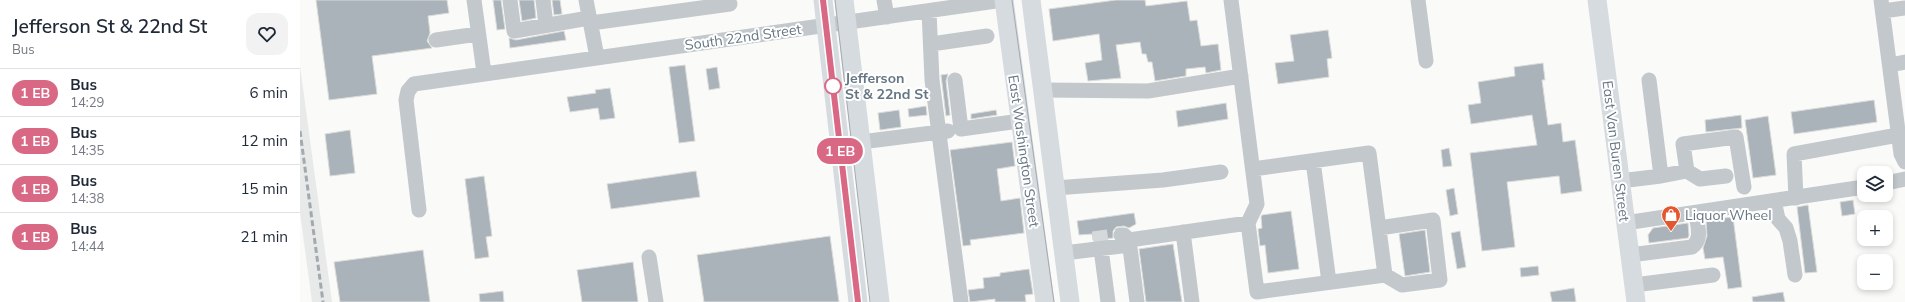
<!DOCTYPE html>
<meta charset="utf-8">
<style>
body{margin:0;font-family:Mulish,sans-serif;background:#f2f2f3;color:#1f2937;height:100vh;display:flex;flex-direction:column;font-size:15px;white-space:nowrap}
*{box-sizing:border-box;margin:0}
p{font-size:13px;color:#747a83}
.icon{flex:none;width:22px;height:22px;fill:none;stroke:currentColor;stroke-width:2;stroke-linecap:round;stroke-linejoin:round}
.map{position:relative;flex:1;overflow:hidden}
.sheet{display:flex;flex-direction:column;background:#fff;width:300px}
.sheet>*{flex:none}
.badge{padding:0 8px;border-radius:13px;font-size:14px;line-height:26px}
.controls{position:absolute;left:1557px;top:166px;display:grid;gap:8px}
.controls a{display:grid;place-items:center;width:36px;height:36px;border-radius:8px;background:#fff;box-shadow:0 2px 6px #0003;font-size:20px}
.map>.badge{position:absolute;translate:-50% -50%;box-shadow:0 0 0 2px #fff}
.round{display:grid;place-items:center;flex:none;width:42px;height:42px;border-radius:12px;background:#f2f2f3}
.overview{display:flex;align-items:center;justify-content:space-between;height:68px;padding:0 12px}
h1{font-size:19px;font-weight:600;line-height:30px}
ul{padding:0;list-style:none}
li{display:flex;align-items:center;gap:12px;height:48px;padding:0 12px;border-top:1px solid #e0e1e3}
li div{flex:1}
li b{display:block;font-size:15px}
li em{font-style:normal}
li .badge{min-width:44px;font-weight:700;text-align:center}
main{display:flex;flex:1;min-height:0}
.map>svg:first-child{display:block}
.built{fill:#e8e9e9}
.building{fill:#aab3b9;stroke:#dcdcda}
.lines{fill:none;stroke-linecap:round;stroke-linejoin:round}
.minor-tunnel{stroke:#d5d9db;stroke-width:15;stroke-dasharray:15 8;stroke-linecap:butt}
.minor{stroke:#c3c8cc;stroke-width:15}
.major{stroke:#d6dbdf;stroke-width:19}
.tram{stroke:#a2aab0;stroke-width:1}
.rail{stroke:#a2aab0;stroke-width:3;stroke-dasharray:6 3;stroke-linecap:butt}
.line-casing{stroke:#fff;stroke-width:9}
.line{stroke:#d96885;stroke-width:6}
.stop-dot{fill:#fff;stroke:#d96885;stroke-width:2}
.labels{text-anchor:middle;stroke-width:4;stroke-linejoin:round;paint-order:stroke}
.street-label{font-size:14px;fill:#657683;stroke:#fff}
.stop-label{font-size:14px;font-weight:bold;fill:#657683;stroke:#fff;text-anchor:start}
.poi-label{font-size:14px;fill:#657683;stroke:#fff;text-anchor:start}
</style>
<main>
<section class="sheet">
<div class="overview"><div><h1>Jefferson St &amp; 22nd St</h1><p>Bus</p></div><a class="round"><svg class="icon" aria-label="heart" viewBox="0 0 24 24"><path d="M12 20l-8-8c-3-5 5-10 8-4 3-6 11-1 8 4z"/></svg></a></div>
<ul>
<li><span class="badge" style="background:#d96885;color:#fff">1 EB</span><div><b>Bus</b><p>14:29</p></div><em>6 min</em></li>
<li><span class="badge" style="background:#d96885;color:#fff">1 EB</span><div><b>Bus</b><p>14:35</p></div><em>12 min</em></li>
<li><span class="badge" style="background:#d96885;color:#fff">1 EB</span><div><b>Bus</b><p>14:38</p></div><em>15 min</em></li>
<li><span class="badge" style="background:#d96885;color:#fff">1 EB</span><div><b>Bus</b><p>14:44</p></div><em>21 min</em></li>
</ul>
</section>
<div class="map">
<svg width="1605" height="302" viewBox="0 0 1605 302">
<rect width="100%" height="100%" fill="#fafaf8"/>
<path class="built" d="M0 66 32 302H12L0 213Z"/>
<path class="building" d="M16 0H147L149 13 128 16 130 33 127 41 132 48 72 56 77 94 29 100Z
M193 0H201L205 29 197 30Z
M219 0H234L236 18 222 21Z
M252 0H260L262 14 254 15Z
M816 0H845L846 6 887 1 890 21 897 20 901 46 918 44 921 70 906 73 905 67 886 69V76L855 81 852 62H848L846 54H842L840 42 816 45 821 78 788 81 785 63 802 60 799 34 753 41 749 9Z
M1028 30 1032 58 1027 59 1029 77 978 84 975 63 994 61 990 35Z
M264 31 266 40 210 48 209 38 216 40Z
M1243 63 1245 80H1242L1248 125 1261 123 1263 142 1275 140 1282 191 1261 194 1259 176 1207 182 1215 247 1182 251 1170 153 1237 145 1232 115 1171 124 1168 105 1181 103 1178 82 1215 76 1214 67Z
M385 65 395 141 379 143 369 67Z
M417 67 420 88 409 90 406 69Z
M648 74 646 81 650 115 646 116 641 75Z
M310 88 315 118 300 120 298 108 270 112 267 97 296 93 295 90Z
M1574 100 1577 122 1494 134 1491 112Z
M926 103 928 119 878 127 876 111Z
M626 106 627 115 609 117 608 109Z
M599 110 601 127 580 130 578 113Z
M696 110 697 115 671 119V114Z
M1441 115 1442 128 1406 132 1405 120Z
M1468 116 1476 175 1453 178 1445 120Z
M50 130 55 173 30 176 25 134Z
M712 142 715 166 697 169 701 201 720 198 724 233 670 240 671 245 663 246 650 150Z
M1149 148 1152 166 1143 167 1141 150Z
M396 171 400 197 311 209 307 184Z
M184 176 192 236 186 237 189 257 175 259 165 179Z
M1154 188 1158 214 1150 216 1146 190Z
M1553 200 1555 214 1542 216 1540 202Z
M1508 205 1517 272 1505 273 1497 207Z
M991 211 999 269 968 273 965 245 960 246 958 229 962 228 961 217 962 215Z
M834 213 836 224 829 228 824 226 816 227 813 231V238L793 240 792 234 779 235 777 221Z
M1433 217 1442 287 1428 289 1423 257 1405 259 1403 248 1407 236 1406 220Z
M1388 223 1389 235 1388 238 1349 243 1348 235 1353 228Z
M1125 230 1130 272 1105 276 1099 234Z
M1160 231 1166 267 1157 269 1151 233Z
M530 236 539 302H404L397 255Z
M873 244 882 302H846L839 249Z
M123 250 130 302H40L34 262Z
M333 262 338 302H282L277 270Z
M1238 266 1239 275 1221 277 1220 268Z
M729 269 733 294 725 295 726 302H695V299L670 302 668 290 684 288 683 278 700 276V273Z
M1274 288 1276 302H1252L1250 292Z
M203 291 204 302H180L179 294Z
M1483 292 1485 302H1453L1452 297Z"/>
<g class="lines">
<path class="minor-tunnel" d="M793 239 821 235"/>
<path class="minor" d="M174 0 184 73
M210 0 214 31 289 18
M243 0 246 25
M286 0 297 57
M584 0 587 17
M931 0 957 204 948 223 957 292 1085 275 1069 153 953 169
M1118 0 1126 61
M1581 0 1601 154 1605 162
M629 11 632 80 661 302
M1583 11 1605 8
M291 23 430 4
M136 40 178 34
M631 44 687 36
M1590 65 1605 62
M655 80 661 129 720 121
M743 90 848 91 941 76
M561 142 648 131
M1013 161 1029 282
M1387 171 1400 179 1426 176
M1361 176 1387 171 1383 144 1436 137 1444 187
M1320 181 1361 176 1349 80
M1586 183 1605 179
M755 188 863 180 921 172
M1496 198 1494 154 1598 135
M1474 201 1478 219 1486 228 1490 241 1495 275
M119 210 106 100 108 91 114 84 703 0
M1325 223 1564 187
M1079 228 1133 220 1140 280 1102 285 1085 275
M883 232 892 302
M821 235H824L829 240 837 302
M829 240 948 223
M801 249 808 302
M764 253 830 245
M1330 255 1392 247C1403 239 1397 225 1396 213
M349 257 356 302
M1334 285 1413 275"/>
<path class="major" d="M523 0 558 302
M544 0 580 302
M704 0 745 302
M731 0 770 302
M1297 0 1336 302"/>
<path class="tram" d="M535 0 570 302
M712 0 754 302"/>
<path class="rail" d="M0 131 23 302"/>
</g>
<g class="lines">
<defs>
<path id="line" d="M523 0 558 302"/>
</defs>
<use href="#line" class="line-casing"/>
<use href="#line" class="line"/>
</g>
<defs>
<symbol id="shop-pin" viewBox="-11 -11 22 30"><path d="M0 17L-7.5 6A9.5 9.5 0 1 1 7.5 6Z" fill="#e4572e" stroke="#fff"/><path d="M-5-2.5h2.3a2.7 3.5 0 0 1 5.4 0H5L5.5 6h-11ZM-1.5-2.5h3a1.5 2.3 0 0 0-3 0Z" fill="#fff"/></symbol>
</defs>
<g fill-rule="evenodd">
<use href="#shop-pin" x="1360" y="204" width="22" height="30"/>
</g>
<circle class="stop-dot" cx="533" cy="86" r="8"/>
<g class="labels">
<g class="street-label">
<text transform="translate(443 37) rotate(-8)" y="5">South 22nd Street</text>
<text transform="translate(724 151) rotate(82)" y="5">East Washington Street</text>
<text transform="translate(1316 151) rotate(83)" y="5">East Van Buren Street</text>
</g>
<g class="stop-label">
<text x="545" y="83">Jefferson<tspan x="545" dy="16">St &amp; 22nd St</tspan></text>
</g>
<g class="poi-label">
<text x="1385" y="220">Liquor Wheel</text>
</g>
</g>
</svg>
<div class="controls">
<a><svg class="icon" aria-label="layers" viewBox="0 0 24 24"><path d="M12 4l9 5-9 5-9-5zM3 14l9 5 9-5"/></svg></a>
<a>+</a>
<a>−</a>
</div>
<b class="badge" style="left:540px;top:151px;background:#d96885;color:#fff">1 EB</b>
</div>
</main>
